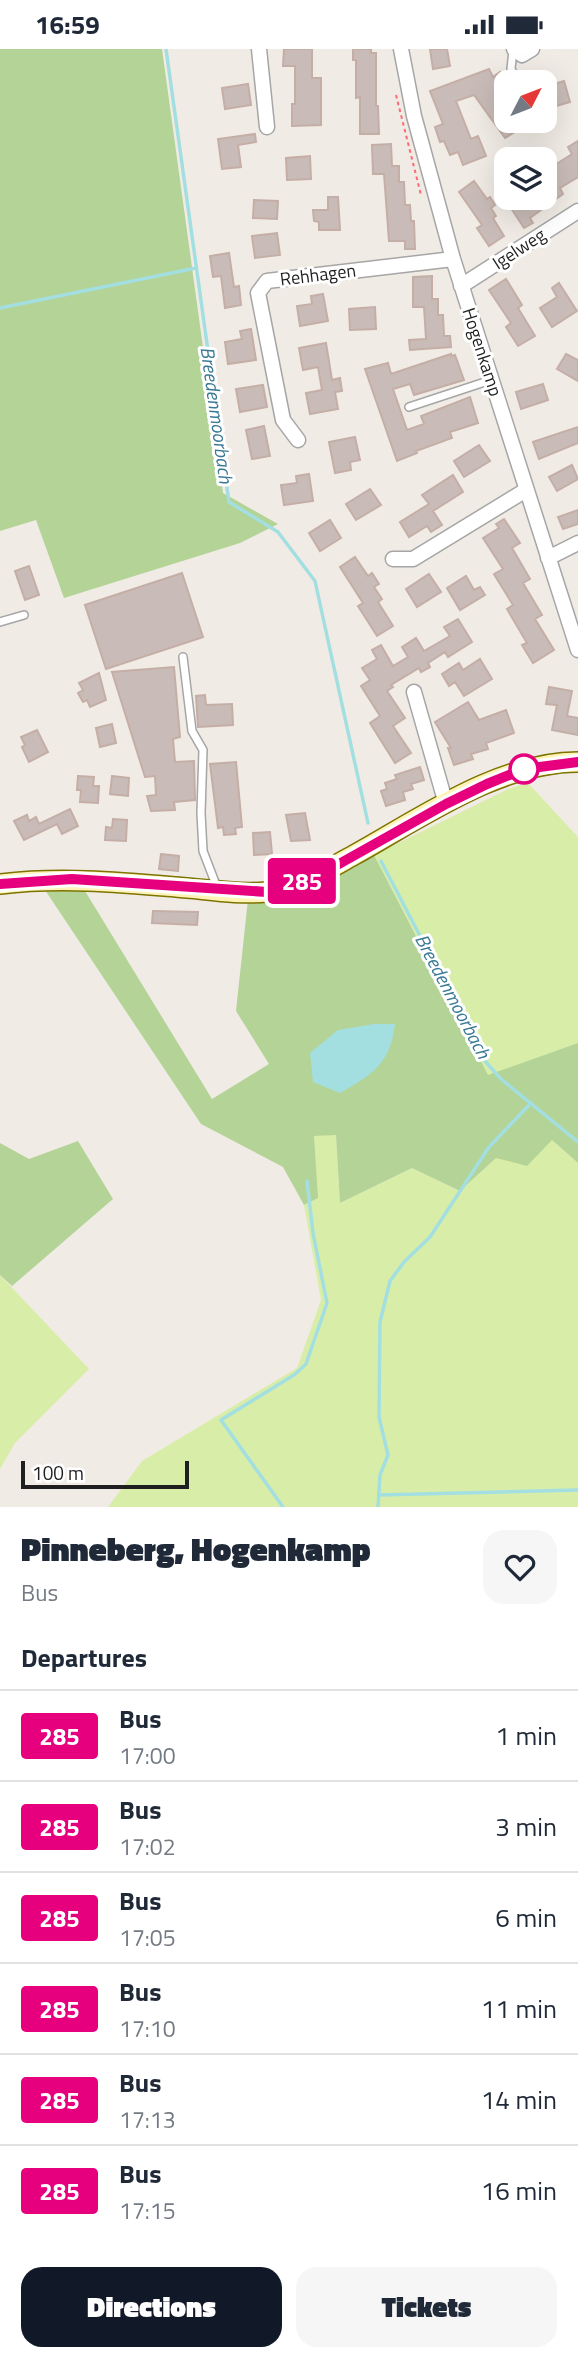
<!DOCTYPE html>
<style>
body{margin:0;font-family:"Titillium Web",sans-serif;background:#f6f6f7;color:#1f2937;height:100vh;display:flex;flex-direction:column;font-size:26px;white-space:nowrap}
*{box-sizing:border-box;margin:0}
p{font-size:23px;color:#747a83}
.icon{flex:none;width:38px;height:38px;fill:none;stroke:currentColor;stroke-width:2;stroke-linecap:round;stroke-linejoin:round}
.map{position:relative;height:1458px;overflow:hidden}
.details{display:flex;flex-direction:column;background:#fff;flex:1}
.details>*{flex:none}
.badge{padding:0 14px;border-radius:5px;font-size:24px;line-height:46px}
.needle{width:46px;rotate:48deg}
.fabs{position:absolute;left:494px;top:21px;display:grid;gap:14px}
.fabs a{display:grid;place-items:center;width:63px;height:63px;border-radius:14px;background:#fff;box-shadow:0 7px 28px #0002;font-size:35px}
.scale{position:absolute;left:21px;bottom:18px;width:168px;box-sizing:border-box;padding-left:7px;border:4px solid #1f1f1f;border-top:0;font-size:19px;line-height:24px;white-space:nowrap;color:#1f1f1f;-webkit-text-stroke:5px #fff;paint-order:stroke}
.map>.badge{position:absolute;translate:-50% -50%;box-shadow:0 0 0 4px #fff}
h2{padding:0 21px;font-size:26px;line-height:63px}
.round{display:grid;place-items:center;flex:none;width:74px;height:74px;border-radius:21px;background:#f6f6f7}
.overview{display:flex;align-items:center;justify-content:space-between;height:119px;padding:0 21px}
h1{font-size:33px;font-weight:800;line-height:52px}
.primary-button{display:flex;gap:14px;margin-top:auto;padding:14px 21px}
.primary-button a{flex:1;height:80px;border-radius:21px;background:#111827;color:#fff;font-size:28px;font-weight:800;line-height:80px;text-align:center}
.primary-button a+a{background:#f6f6f7;color:#1f2937}
ul{padding:0;list-style:none}
li{display:flex;align-items:center;gap:21px;height:91px;padding:0 21px;border-top:2px solid #e0e1e3}
li div{flex:1}
li b{display:block;font-size:26px}
li em{font-style:normal}
li .badge{min-width:77px;font-weight:700;text-align:center}
.status{display:flex;justify-content:space-between;align-items:center;height:49px;padding:0 35px;background:#fff;direction:ltr}
.status svg{height:19px;fill:currentColor}
.map>svg:first-child{display:block}
.grass{fill:#d8eea8}
.forest{fill:#b4d397}
.water{fill:#a3dfe1}
.lines{fill:none;stroke-linecap:round;stroke-linejoin:round}
.stream{stroke:#a3dfe1;stroke-width:3.5}
.building{fill:#c9bcb8;stroke:#c4aea6;stroke-width:2}
.lane-casing{stroke:#a6a6a6;stroke-width:10}
.street-casing{stroke:#a6a6a6;stroke-width:17}
.secondary-casing{stroke:#7d7300;stroke-width:22}
.path{stroke:#ff6875;stroke-width:2;stroke-dasharray:3.5 3.5;stroke-linecap:butt}
.lane{stroke:#fff;stroke-width:7}
.street{stroke:#fff;stroke-width:14}
.secondary{stroke:#fef4b6;stroke-width:19}
.line-casing{stroke:#fff;stroke-width:16}
.line{stroke:#e6007e;stroke-width:10}
.stop-dot{fill:#fff;stroke:#e6007e;stroke-width:3.5}
.labels{text-anchor:middle;stroke-width:6;stroke-linejoin:round;paint-order:stroke}
.street-label{font-size:18px;fill:#1f1f1f;stroke:#fff}
.water-label{font-size:19px;font-style:italic;fill:#3a7995;stroke:#fff}
</style>
<div class="status"><b>16:59</b><svg viewBox="0 0 49 12"><path d="M0 12V9h3v3zM5 12V6h3v6zM10 12V3h3v9zM15 12V0h3v12zM26 1h20v11H26zM47 4h2v5h-2z"/></svg></div>
<div class="map">
<svg width="578" height="1458" viewBox="0 0 578 1458">
<rect width="100%" height="100%" fill="#f1ebe5"/>
<path class="grass" d="M528 734 578 788V994L488 1027 374 806 508 740Z
M336 1085 340 1154 412 1119 460 1142 496 1109 552 1091 578 1114V1458H108L142 1412 297 1319 321 1251 304 1156 317 1149 313 1087Z
M0 1226 89 1320 15 1394 0 1420Z"/>
<path class="forest" d="M0 0H162L223 444 278 475 240 494 64 549 36 471 0 482Z
M374 806 488 1026 578 994V1114L552 1091 527 1117 496 1109 460 1142 412 1119 340 1154 336 1086 314 1087 318 1149 304 1156 283 1118 201 1075 45 841 85 842 212 1050 269 1015 236 962 248 850C298 853 332 829 374 806Z
M78 1092 113 1150 12 1237 0 1226V1094L29 1110Z"/>
<path class="water" d="M374 975H395C390 1015 373 1025 340 1044L313 1033 310 1004 338 981Z"/>
<g class="lines">
<path class="stream" d="M166 0 229 453 278 483 315 532 368 774
M0 259 196 219
M381 812 485 1012 501 1030 578 1093
M379 1446 578 1441
M283 1458 221 1371 294 1326 306 1315 327 1254 313 1184 307 1132
M378 1458 380 1426 388 1406 379 1368 380 1273 390 1232 404 1213 430 1188 489 1098 531 1054"/>
</g>
<path class="building" d="M284 0H312V29H321V76L292 77V55H295V17H283Z
M353 0H371V4H376V57H378L379 85H360V48L356 49V11H353Z
M430 0H447L450 17 433 20Z
M489 20 493 28 500 23 506 33V72H533L505 89 474 46 456 52 471 90 478 87 486 107 463 116 458 103 450 106 444 92 440 93 435 78 443 75 430 42Z
M564 32 570 53 556 57 547 63 544 38Z
M248 35 251 56 225 60 222 39Z
M255 85 256 93 238 96 241 118 222 120 218 90Z
M578 92V128L560 139 563 145 530 169 533 174 524 179 509 156 519 149H552L544 136V123L572 105 568 98Z
M391 95 392 117H399V133H404L405 156H410L411 172H414L415 200H405V192H389L384 125H373L372 96Z
M310 107 311 130 287 131 286 109Z
M474 132 487 150 490 148 495 156 491 159 496 167 493 169 504 187 489 197 477 179 482 176 459 143Z
M328 148H338L340 181H319V173L314 172 313 161H328Z
M254 151 278 152 277 170 253 169Z
M277 184 280 206 255 209 252 187Z
M229 204 234 238 239 237 241 256 225 259 221 227 213 228 210 207Z
M432 227V250H438V266H443L444 287H450L451 298 410 301 409 291 426 290 424 258H413V228Z
M506 230 522 256 518 259 535 287 518 297 506 278 511 274 489 241Z
M559 234 577 262 552 278 540 259 557 248 552 239Z
M323 245 328 272 300 277 297 257 312 255 311 247Z
M375 258 376 280 350 281 349 260Z
M251 280 256 311 228 315 225 293 242 290 240 282Z
M326 294 332 331 340 329 342 342 335 343 338 360 310 365 306 344 322 341 318 318 303 321 299 299Z
M451 305V307L455 306 464 331 414 346 410 335 393 340 407 381 424 375 421 367 470 348 478 374 450 383 452 389 416 402 417 404 397 412 365 320 388 314 391 325Z
M566 305 578 311V332L557 320Z
M543 335 548 351 521 360 516 343Z
M263 336 267 358 240 363 236 340Z
M264 377 270 407 252 410 246 381Z
M578 378V394L539 410 533 393Z
M355 388 360 411 350 413 351 421 335 424 329 393Z
M479 396 490 412 464 428 454 412Z
M572 416 578 430 557 442 549 428Z
M309 425 313 452 284 456 281 436 297 434 296 427Z
M453 426 463 443 433 462 442 476 431 483 427 477 409 488 400 473 429 455 422 446Z
M370 440 381 456 356 471 346 455Z
M578 461V475L563 480 558 468Z
M504 470 520 494 512 499 530 530 523 534 542 566 535 570 554 601 533 614 522 596 527 594 507 560 513 556 494 525 503 520 483 489 499 479 496 475Z
M330 471 341 489 320 502 309 484Z
M355 508 368 527 372 524 379 535 374 538 382 550 378 553 393 577 377 587 358 557 363 554 340 518Z
M29 517 39 546 25 551 15 522Z
M182 524 203 588 106 620 85 556Z
M429 525 441 543 417 558 406 540Z
M466 527 474 541 480 538 485 546 460 561 447 539Z
M458 570 472 593 448 608 445 603 428 614 430 618 421 623 419 619 391 636 393 638 387 642 405 669 393 677 411 704 395 714 370 674 380 667 361 637 370 631 362 619 377 610 372 601 381 596 393 617 408 608 402 598 416 589 424 602 450 587 444 578Z
M480 610 492 630 464 647 455 633 449 637 442 625 459 614 463 621Z
M174 618 180 688 173 690 175 713 194 712 195 751 174 753 175 761 151 762 147 747 156 746 155 727 145 728 112 623Z
M99 624 106 651 90 658 87 651 83 653 78 644 83 641 79 634Z
M549 638 572 642 567 667 578 669V686L552 681 557 656 546 655Z
M205 646 206 656 232 655 233 676 198 678 196 647Z
M468 653 479 671 506 661 514 684 486 694 488 700 471 705 473 710 454 716 448 699H451L435 673Z
M112 675 116 694 100 698 96 679Z
M37 681 48 703 29 713 22 698 25 696 21 688Z
M236 713 242 778 235 779 236 785 224 786 223 778 218 779 210 715Z
M420 718 424 731 411 735 413 740 403 743 405 751 386 757 381 742 387 740 385 734 397 730 395 726Z
M78 727 94 728 93 737H99L98 754 80 753 81 741H77Z
M112 727 129 729 128 747 110 745Z
M70 760 78 777 62 785 57 775 24 791 14 772 27 766 29 772 36 768 39 775Z
M305 764 310 791 291 792 286 766Z
M113 770 127 771 126 792 105 791 106 778 112 779Z
M270 783 272 805 254 806 253 784Z
M161 805 179 807 178 822 159 820Z
M153 862 198 863 197 876 152 874Z"/>
<g class="lines">
<defs>
<path id="lane" d="M513 1 511 20 519 33
M409 358 491 331
M0 573 24 566
M183 608 192 682 203 701 201 764 203 802 218 841"/>
<path id="street" d="M259 0 267 78
M401 0 414 67 453 210 578 601
M514 0 522 6 532 0
M461 237 578 162
M298 391 283 371 258 244 267 232 453 210
M548 509 578 494
M393 510H413L526 441
M414 643 446 755"/>
<path id="secondary" d="M0 835C59 828 117 833 176 838 205 840 237 846 266 843 298 839 327 821 354 806 421 769 499 713 578 713"/>
</defs>
<use href="#lane" class="lane-casing"/>
<use href="#street" class="street-casing"/>
<use href="#secondary" class="secondary-casing"/>
<path class="path" d="M396 46 421 146"/>
<use href="#lane" class="lane"/>
<use href="#street" class="street"/>
<use href="#secondary" class="secondary"/>
</g>
<g class="lines">
<defs>
<path id="line" d="M0 835 72 830 267 843 314 829 446 755 487 735 524 720 578 713"/>
</defs>
<use href="#line" class="line-casing"/>
<use href="#line" class="line"/>
</g>
<circle class="stop-dot" cx="524" cy="720" r="14"/>
<g class="labels">
<g class="street-label">
<text transform="translate(519 200) rotate(-33)" y="6">Igelweg</text>
<text transform="translate(318 226) rotate(-7)" y="6">Rehhagen</text>
<text transform="translate(482 303) rotate(72)" y="6">Hogenkamp</text>
</g>
<g class="water-label">
<text transform="translate(217 366) rotate(82)" y="7">Breedenmoorbach</text>
<text transform="translate(453 947) rotate(62)" y="7">Breedenmoorbach</text>
</g>
</g>
</svg>
<div class="fabs">
<a><svg class="needle" viewBox="-14 -14 28 28"><path d="M0-13l5 13h-10z" fill="#e53935"/><path d="M0 13l5-13h-10z" fill="#747a83"/></svg></a>
<a><svg class="icon" aria-label="layers" viewBox="0 0 24 24"><path d="M12 4l9 5-9 5-9-5zM3 14l9 5 9-5"/></svg></a>
</div>
<div class="scale">100 m</div>
<b class="badge" style="left:302px;top:832px;background:#e6007e;color:#fff">285</b>
</div>
<section class="details">
<div class="overview"><div><h1>Pinneberg, Hogenkamp</h1><p>Bus</p></div><a class="round"><svg class="icon" aria-label="heart" viewBox="0 0 24 24"><path d="M12 20l-8-8c-3-5 5-10 8-4 3-6 11-1 8 4z"/></svg></a></div>
<h2>Departures</h2>
<ul>
<li><span class="badge" style="background:#e6007e;color:#fff">285</span><div><b>Bus</b><p>17:00</p></div><em>1 min</em></li>
<li><span class="badge" style="background:#e6007e;color:#fff">285</span><div><b>Bus</b><p>17:02</p></div><em>3 min</em></li>
<li><span class="badge" style="background:#e6007e;color:#fff">285</span><div><b>Bus</b><p>17:05</p></div><em>6 min</em></li>
<li><span class="badge" style="background:#e6007e;color:#fff">285</span><div><b>Bus</b><p>17:10</p></div><em>11 min</em></li>
<li><span class="badge" style="background:#e6007e;color:#fff">285</span><div><b>Bus</b><p>17:13</p></div><em>14 min</em></li>
<li><span class="badge" style="background:#e6007e;color:#fff">285</span><div><b>Bus</b><p>17:15</p></div><em>16 min</em></li>
</ul>
<div class="primary-button"><a>Directions</a><a>Tickets</a></div>
</section>
